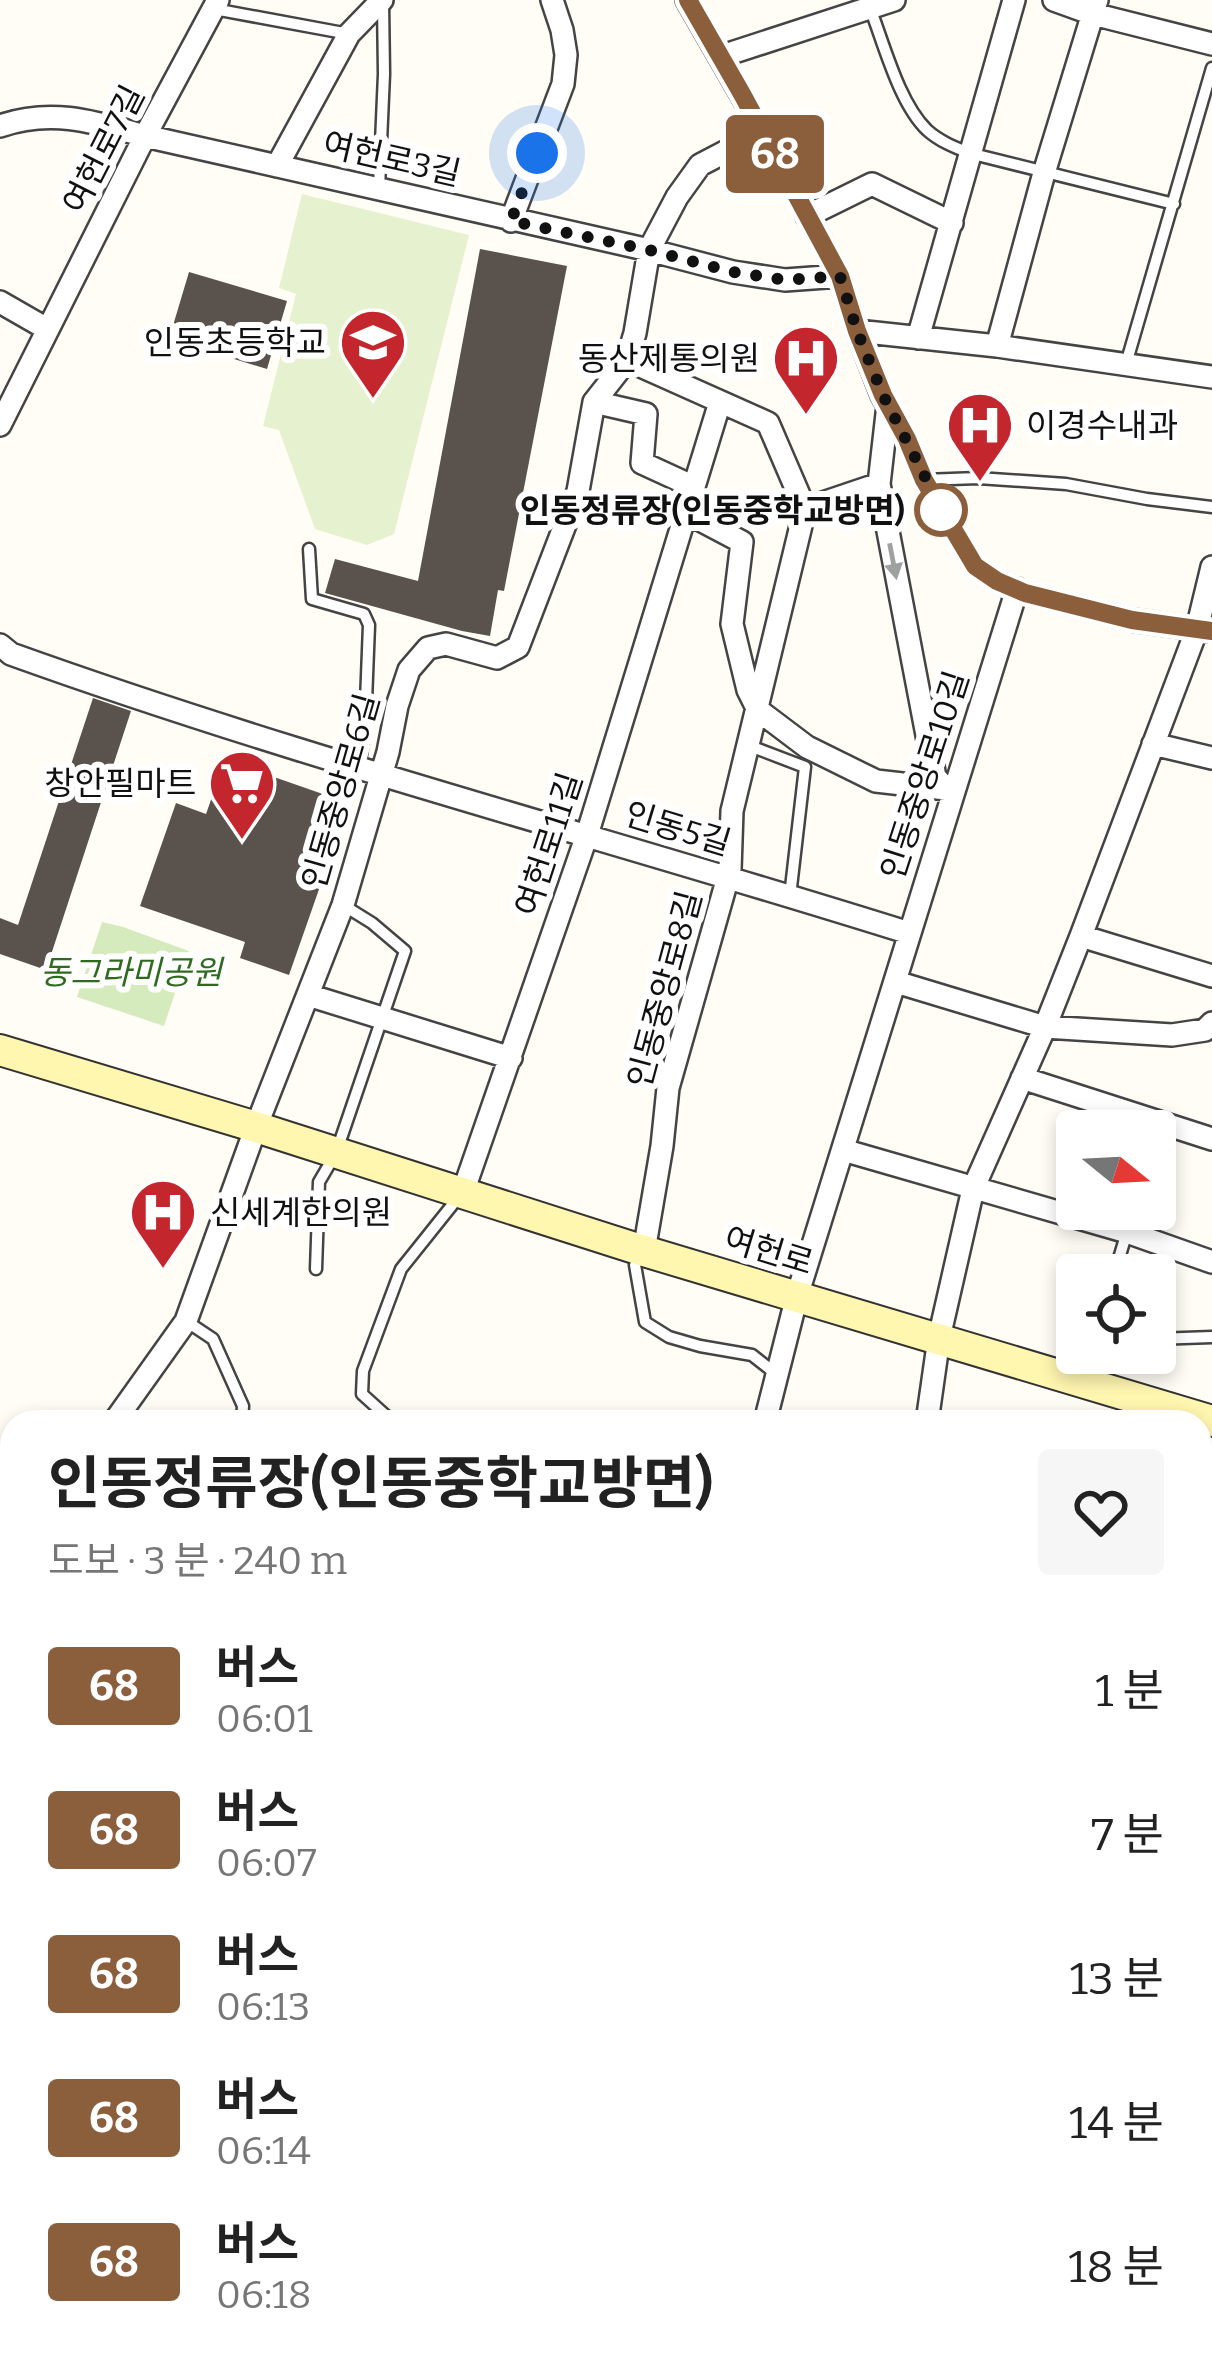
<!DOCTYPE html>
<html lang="ko">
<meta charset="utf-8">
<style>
body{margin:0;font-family:Bitter,"Noto Sans KR",serif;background:#f6f6f6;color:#222;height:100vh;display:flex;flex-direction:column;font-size:45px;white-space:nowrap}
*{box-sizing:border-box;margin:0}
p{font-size:39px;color:#767676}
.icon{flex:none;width:66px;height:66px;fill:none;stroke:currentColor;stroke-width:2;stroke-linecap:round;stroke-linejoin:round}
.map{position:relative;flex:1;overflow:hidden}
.side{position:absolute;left:0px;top:1410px;width:1212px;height:951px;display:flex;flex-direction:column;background:#fff;border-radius:36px 36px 0 0;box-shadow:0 6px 18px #0003}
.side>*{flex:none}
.badge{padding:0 24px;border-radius:9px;font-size:42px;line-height:78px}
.needle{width:78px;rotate:108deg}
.buttons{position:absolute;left:1056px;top:1110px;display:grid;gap:24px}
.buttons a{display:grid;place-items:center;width:120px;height:120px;border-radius:12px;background:#fff;box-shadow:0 6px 18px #0003;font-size:60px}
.you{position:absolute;width:60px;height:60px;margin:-30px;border:9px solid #fff;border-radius:50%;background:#1a73e8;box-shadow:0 0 0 18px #1a73e833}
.map>.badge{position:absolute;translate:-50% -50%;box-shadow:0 0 0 6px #fff}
.round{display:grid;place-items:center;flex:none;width:126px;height:126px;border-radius:12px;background:#f6f6f6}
.overview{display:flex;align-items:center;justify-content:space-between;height:204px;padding:0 48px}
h1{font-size:57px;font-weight:700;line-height:90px}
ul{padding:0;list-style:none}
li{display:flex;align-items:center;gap:36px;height:144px;padding:0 48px}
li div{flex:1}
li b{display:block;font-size:45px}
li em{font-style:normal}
li .badge{min-width:132px;font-weight:700;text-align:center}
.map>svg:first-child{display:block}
.green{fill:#d5ebbd}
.forest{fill:#b9dc9c}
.pitch{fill:#e6f2cf}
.building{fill:#5a524d}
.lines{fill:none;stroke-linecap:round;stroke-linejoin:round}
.lane-casing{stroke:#444;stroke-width:15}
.street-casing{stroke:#444;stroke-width:26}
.secondary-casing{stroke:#333;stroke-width:34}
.lane{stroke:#fff;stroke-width:10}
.street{stroke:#fff;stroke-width:21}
.secondary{stroke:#fff6b0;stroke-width:30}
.oneway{fill:#a0a0a0}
.line-casing{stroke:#fff;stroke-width:27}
.line{stroke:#8b5e3c;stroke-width:18}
.walk{stroke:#111;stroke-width:12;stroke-dasharray:0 21.6}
.stop-dot{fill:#fff;stroke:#8b5e3c;stroke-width:6}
.labels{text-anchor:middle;stroke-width:12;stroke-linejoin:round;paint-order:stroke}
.street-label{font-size:33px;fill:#111;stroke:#fff}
.poi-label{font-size:33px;fill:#111;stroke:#fff;text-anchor:end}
.stop-label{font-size:33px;font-weight:bold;fill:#111;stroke:#fff;text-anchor:end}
.park-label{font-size:33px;font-style:italic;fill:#2f6b1f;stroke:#fff}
</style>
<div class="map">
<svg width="1212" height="2359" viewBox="0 0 1212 2359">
<rect width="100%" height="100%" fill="#fffdf5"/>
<path class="green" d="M102 922 123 927 189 951 164 1026 77 997Z"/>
<path class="forest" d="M912 2349H1124L1127 2359H905Z"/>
<path class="pitch" d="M302 194 469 235 394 534 367 545 315 529 279 430 263 426 296 294 279 288Z"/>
<path class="building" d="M480 249 567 266 504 591 498 590 490 636 462 631 325 593 335 559 418 581Z
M189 272 287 301 267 369 169 339Z
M93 698 131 711 46 970 0 954V918L18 925Z
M225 760 337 799 312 871 324 875 289 975 240 958 245 942 140 906 176 803 206 814Z"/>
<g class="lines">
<defs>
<path id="lane" d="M870 8C884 44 899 103 927 130 939 141 954 147 969 153L1174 204
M214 9 349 34
M379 188 384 74 383 3
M1126 364 1212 68
M924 480 978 478 1066 484 1147 499 1212 507
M309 549 312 599 364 614 369 625 365 727 359 769
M750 746 805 767 790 896
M643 1252 635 1265 645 1322 669 1337 700 1346 752 1355 775 1373
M316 1269 319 1182 336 1153 405 951 372 923 343 905
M1114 1275 1127 1232
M186 1321 213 1339 243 1406 242 1422
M1155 1339 1212 1337
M1058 1371 1082 1353
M393 1422 362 1394 363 1371 401 1269 461 1194
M1200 1885 1212 1918
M0 2114 12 2112
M839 2349 841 2359"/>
<path id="street" d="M687 0 763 132 840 276 857 331 882 395 907 439 924 480 975 566 997 581 1025 593 1132 620 1212 631
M1054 0 1093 14 1212 44
M722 56 894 0
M0 126C52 108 95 122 145 136L649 250 733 272 785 280 840 276
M277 166 349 34 382 0
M807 216 872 184 952 223
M511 221 563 84 566 55 562 30 552 0
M0 302 47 329
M857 331 997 346 1212 377
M918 338 1014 0
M997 346 1044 173 1097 0
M627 360 768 423 805 509
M594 402 646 414 642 463 692 486
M888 405 879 484 935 777 950 793
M0 425 145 136 218 0
M687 513 742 542 732 624 748 690 758 710 807 747 876 781 946 789
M0 645 11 654C306 760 610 839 909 933
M1153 744 1212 758
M1081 936 1212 976
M896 982 1045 1027 1172 1035 1205 1030 1212 1023
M308 995 511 1058
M1022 1078 1212 1139
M843 1150 1127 1232 1212 1262
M463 1192 587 835 720 402
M644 1251 662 1146 668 1088 730 870 732 811 805 509 879 484
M114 1422 186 1321 256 1127 343 905 388 752 397 706 409 670 428 648 446 644 497 658 518 647 578 491 594 402 627 360 635 333 649 250 677 197 700 165 763 132
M765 1422 797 1296 1017 589
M927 1422 939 1338 973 1189 1045 1027 1081 936 1197 629 1212 567
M1200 1589 1212 1593
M1200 1731 1212 1735"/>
<path id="secondary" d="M0 1050 256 1127 644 1251 1212 1421"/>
</defs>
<use href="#lane" class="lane-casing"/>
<use href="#street" class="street-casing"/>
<use href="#secondary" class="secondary-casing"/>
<use href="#lane" class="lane"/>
<use href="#street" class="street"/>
<use href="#secondary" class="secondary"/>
</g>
<defs><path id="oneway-solid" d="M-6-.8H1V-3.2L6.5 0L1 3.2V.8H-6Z" transform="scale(3)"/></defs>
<use class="oneway" href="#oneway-solid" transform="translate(893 561) rotate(79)"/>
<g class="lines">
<defs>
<path id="line" d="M688 0 742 94 840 276 857 331 883 395 907 439 924 480 975 566 997 581 1025 593 1132 620 1212 631"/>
</defs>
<use href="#line" class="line-casing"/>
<use href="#line" class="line"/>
<path class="walk" d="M537 153 511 221 649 250 733 272 785 280 840 276 857 331 883 395 943 512 941 510"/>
</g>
<defs>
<symbol id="school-pin" viewBox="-11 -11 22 30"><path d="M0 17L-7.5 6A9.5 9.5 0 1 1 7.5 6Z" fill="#c4262e" stroke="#fff"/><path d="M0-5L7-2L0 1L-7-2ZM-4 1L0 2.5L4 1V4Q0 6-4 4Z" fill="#fff"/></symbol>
<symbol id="hospital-pin" viewBox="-11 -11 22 30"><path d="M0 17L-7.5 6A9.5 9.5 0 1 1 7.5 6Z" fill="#c4262e" stroke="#fff"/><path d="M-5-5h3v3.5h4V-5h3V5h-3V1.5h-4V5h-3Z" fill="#fff"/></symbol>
<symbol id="supermarket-pin" viewBox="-11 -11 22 30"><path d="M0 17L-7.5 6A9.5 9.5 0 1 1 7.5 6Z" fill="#c4262e" stroke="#fff"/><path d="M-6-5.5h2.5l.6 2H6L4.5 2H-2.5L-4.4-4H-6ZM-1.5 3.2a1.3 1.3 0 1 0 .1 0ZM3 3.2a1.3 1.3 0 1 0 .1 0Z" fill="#fff"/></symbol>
</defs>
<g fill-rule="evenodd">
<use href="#school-pin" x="335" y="304" width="76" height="104"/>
<use href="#hospital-pin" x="768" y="320" width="76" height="104"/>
<use href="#hospital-pin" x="942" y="387" width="76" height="104"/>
<use href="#supermarket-pin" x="204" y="745" width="76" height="104"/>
<use href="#hospital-pin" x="125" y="1174" width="76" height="104"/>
</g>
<circle class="stop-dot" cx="941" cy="510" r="24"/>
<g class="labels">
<g class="street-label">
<text transform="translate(103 149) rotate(-63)" y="12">여헌로7길</text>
<text transform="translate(392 158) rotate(13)" y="12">여헌로3길</text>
<text transform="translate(924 775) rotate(-72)" y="12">인동중앙로10길</text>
<text transform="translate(340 791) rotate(-74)" y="12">인동중앙로6길</text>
<text transform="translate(678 828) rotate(17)" y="12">인동5길</text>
<text transform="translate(548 844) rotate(-72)" y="12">여헌로11길</text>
<text transform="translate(664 989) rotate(-75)" y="12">인동중앙로8길</text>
<text transform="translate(769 1250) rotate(17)" y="12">여헌로</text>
</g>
<g class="poi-label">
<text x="326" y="354">인동초등학교</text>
<text x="760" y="370">동산제통의원</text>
<text x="1026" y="437" text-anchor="start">이경수내과</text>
<text x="196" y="795">창안필마트</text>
<text x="210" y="1224" text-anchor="start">신세계한의원</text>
</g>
<g class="stop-label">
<text x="905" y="522">인동정류장(인동중학교방면)</text>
</g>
<g class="park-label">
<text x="131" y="984">동그라미공원</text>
</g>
</g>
</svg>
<div class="buttons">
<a><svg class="needle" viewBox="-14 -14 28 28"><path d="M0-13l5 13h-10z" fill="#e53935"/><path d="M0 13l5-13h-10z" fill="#767676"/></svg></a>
<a><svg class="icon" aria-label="locate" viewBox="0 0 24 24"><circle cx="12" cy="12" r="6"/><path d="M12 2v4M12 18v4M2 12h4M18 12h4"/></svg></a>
</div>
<div class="you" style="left:537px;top:153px"></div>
<b class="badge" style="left:775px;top:154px;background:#8b5e3c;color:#fff">68</b>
<section class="side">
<div class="overview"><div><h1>인동정류장(인동중학교방면)</h1><p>도보 · 3 분 · 240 m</p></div><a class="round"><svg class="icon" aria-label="heart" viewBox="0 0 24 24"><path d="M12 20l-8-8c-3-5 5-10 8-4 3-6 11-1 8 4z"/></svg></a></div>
<ul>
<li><span class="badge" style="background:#8b5e3c;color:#fff">68</span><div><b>버스</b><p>06:01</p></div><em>1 분</em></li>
<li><span class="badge" style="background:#8b5e3c;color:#fff">68</span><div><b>버스</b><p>06:07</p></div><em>7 분</em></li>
<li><span class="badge" style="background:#8b5e3c;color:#fff">68</span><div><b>버스</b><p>06:13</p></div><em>13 분</em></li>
<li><span class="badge" style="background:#8b5e3c;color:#fff">68</span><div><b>버스</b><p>06:14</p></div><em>14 분</em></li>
<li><span class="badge" style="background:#8b5e3c;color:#fff">68</span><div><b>버스</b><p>06:18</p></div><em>18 분</em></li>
</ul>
</section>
</div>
